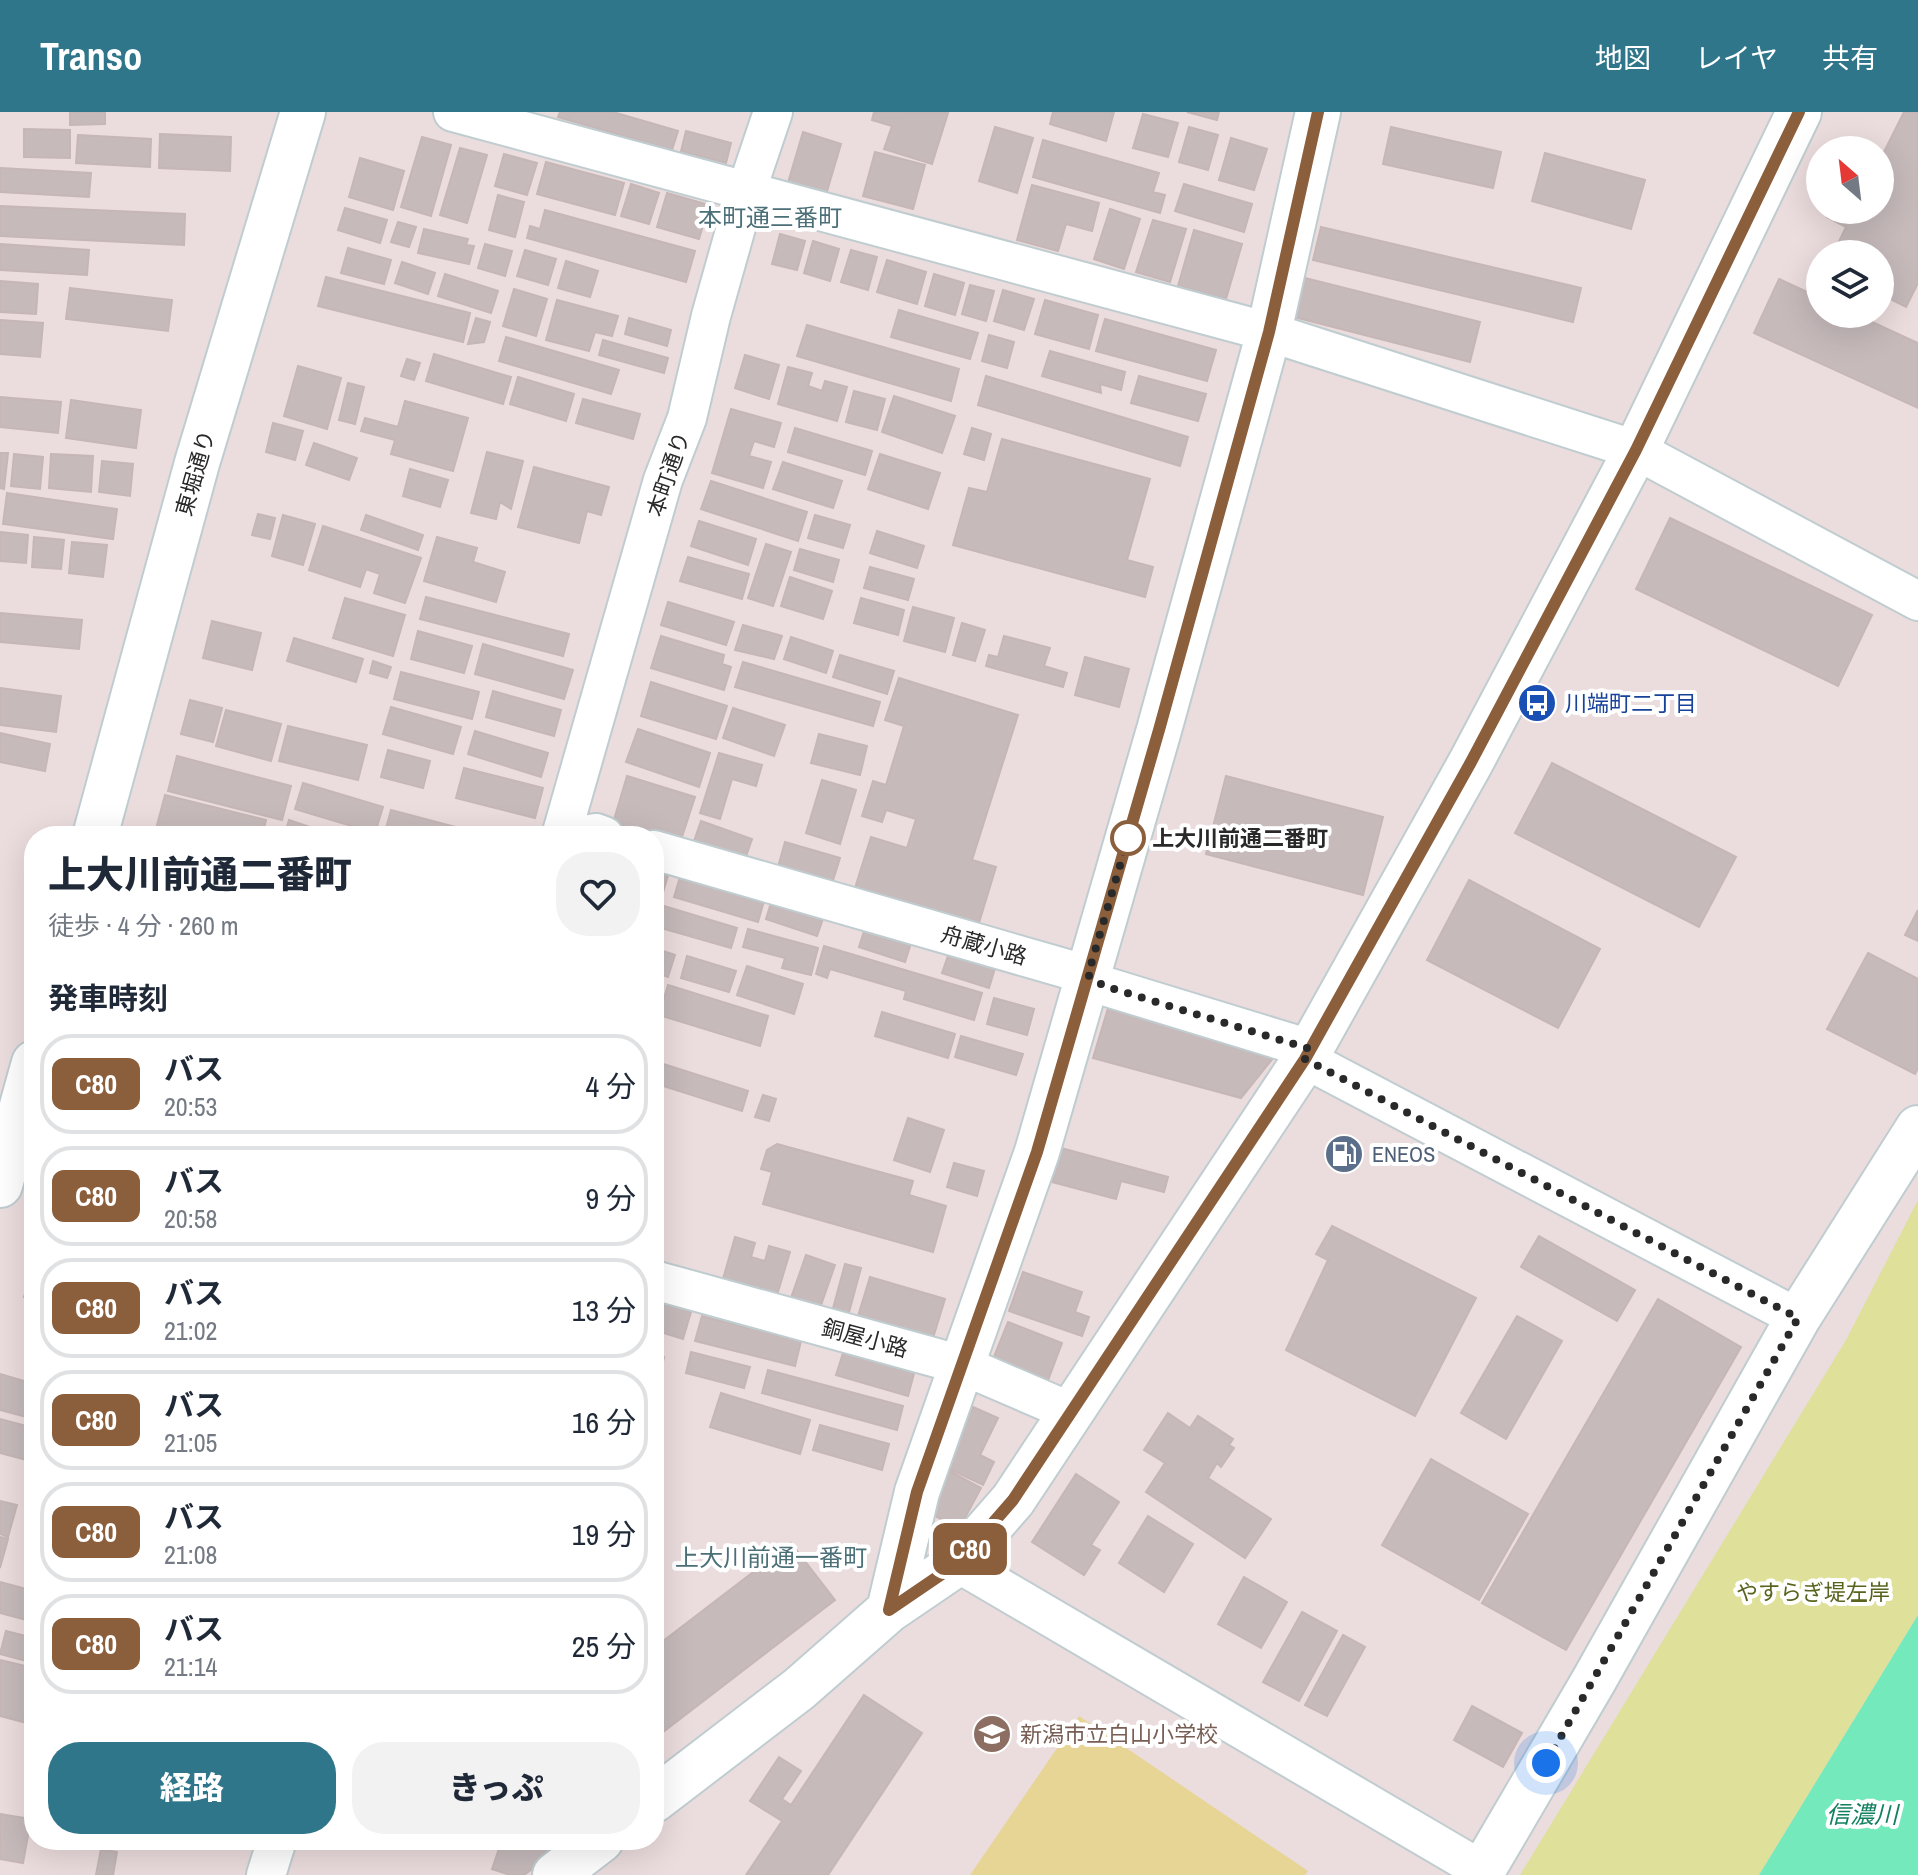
<!DOCTYPE html>
<html lang="ja">
<meta charset="utf-8">
<style>
body{margin:0;font-family:"Archivo Narrow","Noto Sans JP",sans-serif;background:#f2f2f3;color:#1f2937;height:100vh;display:flex;flex-direction:column;font-size:30px;white-space:nowrap}
*{box-sizing:border-box;margin:0}
p{font-size:26px;color:#747a83}
.icon{flex:none;width:44px;height:44px;fill:none;stroke:currentColor;stroke-width:2;stroke-linecap:round;stroke-linejoin:round}
.map{position:relative;flex:1;overflow:hidden}
.sheet{position:absolute;left:24px;top:714px;width:640px;height:1024px;display:flex;flex-direction:column;background:#fff;border-radius:32px;box-shadow:0 8px 32px #0002}
.sheet>*{flex:none}
.badge{padding:0 16px;border-radius:12px;font-size:28px;line-height:52px}
.needle{width:52px;rotate:332deg}
.controls{position:absolute;left:1806px;top:24px;display:grid;gap:16px}
.controls a{display:grid;place-items:center;width:88px;height:88px;border-radius:50%;background:#fff;box-shadow:0 8px 32px #0002;font-size:40px}
.you{position:absolute;width:40px;height:40px;margin:-20px;border:6px solid #fff;border-radius:50%;background:#1a73e8;box-shadow:0 0 0 12px #1a73e833}
.map>.badge{position:absolute;translate:-50% -50%;box-shadow:0 0 0 4px #fff}
h2{padding:0 24px;font-size:30px;line-height:72px}
.round{display:grid;place-items:center;flex:none;width:84px;height:84px;border-radius:32px;background:#f2f2f3}
.summary{display:flex;align-items:center;justify-content:space-between;height:136px;padding:0 24px}
h1{font-size:38px;font-weight:800;line-height:60px}
.primary-button{display:flex;gap:16px;margin-top:auto;padding:16px 24px}
.primary-button a{flex:1;height:92px;border-radius:32px;background:#2f768b;color:#fff;font-size:32px;font-weight:800;line-height:92px;text-align:center}
.primary-button a+a{background:#f2f2f3;color:#1f2937}
ul{padding:0;list-style:none}
li{display:flex;align-items:center;gap:24px;height:100px;margin:0 16px 12px;padding:0 8px;border:4px solid #e0e1e3;border-radius:32px}
li div{flex:1}
li b{display:block;font-size:30px}
li em{font-style:normal}
li .badge{min-width:88px;font-weight:700;text-align:center}
header{display:flex;align-items:center;gap:48px;box-sizing:border-box;height:112px;padding:0 40px;background:#2f768b;color:#fff}
header strong{font-size:38px}
nav{display:flex;gap:44px;margin-inline-start:auto;font-size:28px}
.map>svg:first-child{display:block}
.green{fill:#dfe09a}
.pitch{fill:#e7d596}
.water{fill:#73e9bc}
.building{fill:#c6babb;stroke:#c6b6b6;stroke-width:2}
.lines{fill:none;stroke-linecap:round;stroke-linejoin:round}
.street-casing{stroke:#c0cdd0;stroke-width:42}
.secondary-casing{stroke:#c0cdd0;stroke-width:48}
.street{stroke:#fff;stroke-width:38}
.secondary{stroke:#fff;stroke-width:44}
.line-casing{stroke:#fff;stroke-width:18}
.line{stroke:#8b5e3c;stroke-width:12}
.walk{stroke:#292929;stroke-width:8;stroke-dasharray:0 14.4}
.stop-dot{fill:#fff;stroke:#8b5e3c;stroke-width:4}
.labels{text-anchor:middle;stroke-width:8;stroke-linejoin:round;paint-order:stroke}
.street-label{font-size:22px;fill:#292929;stroke:#fff}
.transit-label{font-size:22px;fill:#164399;stroke:#fff;text-anchor:start}
.stop-label{font-size:22px;font-weight:bold;fill:#292929;stroke:#fff;text-anchor:start}
.service-label{font-size:22px;fill:#4e5e75;stroke:#fff;text-anchor:start}
.park-label{font-size:22px;fill:#59631d;stroke:#fff}
.education-label{font-size:22px;fill:#785e54;stroke:#fff;text-anchor:start}
.neighbourhood-label{font-size:24px;fill:#4c7078;stroke:#fff}
.water-label{font-size:24px;font-style:italic;fill:#13805f;stroke:#fff}
</style>
<header>
<strong>Transo</strong>
<nav><a>地図</a><a>レイヤ</a><a>共有</a></nav>
</header>
<div class="map">
<svg width="1918" height="1763" viewBox="0 0 1918 1763">
<rect width="100%" height="100%" fill="#ebdcdd"/>
<path class="green" d="M1918 1088V1503L1759 1763H1520L1846 1228Z"/>
<path class="pitch" d="M1079 1604 1308 1759 1305 1763H970Z"/>
<path class="water" d="M1918 1503V1763H1759Z"/>
<path class="building" d="M70 0H105V12L70 13Z
M560 0H613L678 19 672 38 558 5Z
M874 0 948 1 932 52 884 37 892 14 872 8Z
M1053 0H1114L1106 29 1050 12Z
M1187 0H1219L1217 8Z
M1904 0H1918V171L1906 195 1880 182V142H1833L1846 115 1827 105 1830 98H1880V48Z
M1143 2 1178 11 1168 45 1133 36Z
M995 15 1033 26 1017 81 979 69Z
M1189 15 1218 23 1208 58 1179 50Z
M1391 15 1501 40 1493 76 1383 52Z
M24 17 70 18V46L24 45Z
M686 19 731 31 726 51 681 39Z
M803 20 841 32 825 86 787 74Z
M160 22 231 25 230 59 159 56Z
M78 23 151 27 150 55 76 51Z
M422 25 451 33 431 104 401 95Z
M1231 26 1267 37 1254 78 1219 68Z
M1043 28 1159 61 1153 80 1165 83 1160 101 1033 65Z
M460 36 487 43 467 111 440 103Z
M875 40 925 53 913 97 863 84Z
M1545 41 1645 68 1631 117 1532 89Z
M504 42 537 51 527 83 495 74Z
M360 46 404 59 393 98 349 85Z
M546 50 624 71 615 103 537 82Z
M0 56 91 61 89 85 0 80Z
M631 72 659 81 649 112 621 104Z
M1184 72 1252 92 1244 120 1175 99Z
M1032 73 1099 91 1092 119 1066 112 1058 139 1017 128Z
M667 81 709 93 699 127 657 115Z
M498 83 524 90 515 125 489 118Z
M0 94 185 102 184 133 0 124Z
M345 96 387 108 380 131 338 118Z
M1110 97 1140 107 1124 157 1094 147Z
M545 98 695 139 686 170 527 126 530 114 540 117Z
M1153 108 1186 117 1170 170 1136 160Z
M398 110 416 115 409 135 391 130Z
M1321 115 1581 176 1573 210 1313 148Z
M424 117 468 127 466 133 474 134 469 152 418 141Z
M1194 118 1242 132 1226 187 1178 174Z
M780 122 805 129 797 158 772 152Z
M813 129 839 137 830 169 804 161Z
M0 132 89 138 87 163 0 158Z
M485 132 512 139 505 164 478 156Z
M348 136 391 148 384 172 341 161Z
M525 138 556 147 548 173 517 164Z
M851 138 877 145 868 178 841 170Z
M887 148 926 160 917 192 877 180Z
M566 149 598 159 590 185 558 176Z
M402 150 435 161 428 182 395 171Z
M445 162 498 179 491 201 438 184Z
M934 162 964 171 955 203 925 194Z
M326 165 470 201 463 230 318 194Z
M1305 166 1480 210 1470 250 1294 205Z
M1779 167 1820 186V202H1855L1918 231V296L1754 221Z
M0 169 38 172 36 202 0 200Z
M970 173 994 179 986 209 962 202Z
M70 176 172 188 168 219 66 207Z
M514 177 547 187 536 224 503 214Z
M1003 178 1034 187 1024 218 994 209Z
M557 188 618 204 612 224 595 220 589 239 546 228Z
M1045 188 1098 203 1089 237 1035 222Z
M899 198 978 221 970 247 891 225Z
M476 206 490 210 484 230 468 232Z
M629 206 671 218 667 234 625 222Z
M1105 207 1216 238 1207 269 1096 239Z
M0 208 43 211 40 245 0 242Z
M807 213 959 257 951 289 797 244Z
M989 223 1014 230 1007 256 982 249Z
M506 225 619 258 611 282 499 249Z
M603 228 668 246 664 261 599 243Z
M1050 239 1125 260 1121 278 1100 272 1101 281 1042 264Z
M434 242 511 265 503 292 426 269Z
M745 243 779 253 769 287 735 276Z
M407 247 420 251 414 268 401 264Z
M298 254 341 266 327 317 284 304Z
M788 255 812 261 808 274 822 279 825 269 847 275 837 309 778 292Z
M986 264 1188 325 1180 354 978 293Z
M1139 264 1206 282 1198 309 1131 291Z
M518 265 574 282 566 309 510 292Z
M348 271 364 275 355 312 339 308Z
M854 279 885 287 877 318 846 310Z
M894 284 955 304 942 341 882 320Z
M0 285 61 290 58 321 0 315Z
M583 287 640 302 633 327 576 311Z
M71 288 141 298 136 336 66 326Z
M405 289 468 306 453 359 391 342 395 328 361 319 365 306 398 315Z
M731 297 781 311 774 335 754 329 749 344 771 350 763 376 712 361Z
M273 311 303 319 295 348 266 340Z
M795 316 872 339 865 363 788 340Z
M972 316 991 322 984 348 964 342Z
M1002 327 1150 367 1127 448 1153 455 1145 485 953 433 969 376 987 380Z
M314 331 357 346 349 368 306 353Z
M487 340 523 349 511 397 500 390 496 407 471 401Z
M0 341H8L4 377 0 376Z
M14 342 43 345 40 377 11 374Z
M51 342 93 344 91 380 49 376Z
M880 342 940 361 928 397 868 377Z
M102 349 133 352 130 384 99 380Z
M783 350 842 369 833 396 773 377Z
M534 355 609 375 601 403 587 399 579 431 518 415Z
M410 357 448 368 440 395 403 384Z
M711 369 807 400 798 429 701 397Z
M7 381 117 397 113 427 3 412Z
M258 402 275 406 270 427 252 423Z
M283 403 315 412 303 453 272 444Z
M366 403 423 423 418 438 361 418Z
M815 403 850 413 843 436 808 426Z
M1670 406 1872 503 1838 574 1636 477Z
M699 409 756 427 748 453 691 434Z
M323 414 421 446 405 491 374 481 380 462 366 457 360 475 309 458Z
M877 419 924 434 917 456 870 441Z
M0 420 28 423 26 451 0 449Z
M34 425 64 428 61 457 32 455Z
M437 425 477 436 473 450 505 460 496 490 424 469Z
M72 430 107 433 103 465 69 461Z
M766 432 791 440 773 494 748 486Z
M800 437 839 448 833 470 794 458Z
M688 445 749 462 742 487 680 469Z
M870 455 914 467 908 488 864 476Z
M790 465 832 479 823 507 781 494Z
M426 485 569 522 563 544 420 507Z
M345 486 405 503 393 544 333 526Z
M861 486 904 498 898 523 854 511Z
M668 490 734 510 726 533 661 513Z
M913 495 954 506 945 540 904 529Z
M0 501 82 508 79 537 0 530Z
M212 509 261 521 252 558 203 546Z
M962 511 985 518 975 549 953 543Z
M743 513 782 524 774 547 735 538Z
M418 519 472 534 464 561 411 547Z
M661 524 724 543 722 552 731 555 724 578 651 556Z
M1004 524 1050 536 1044 554 1067 561 1063 575 986 554 989 543 998 545Z
M791 525 833 539 826 561 784 547Z
M294 526 363 547 356 570 287 549Z
M483 532 573 558 564 587 475 562Z
M840 543 894 559 887 582 833 565Z
M1085 545 1129 557 1119 595 1075 583Z
M373 549 391 555 387 566 370 561Z
M743 550 880 590 873 614 735 575Z
M401 560 479 580 472 607 394 587Z
M899 566 1018 603 972 748 996 755 978 814 855 776 871 725 907 736 916 707 886 698 882 710 862 704 873 669 886 673 904 614 885 608Z
M651 570 727 594 716 627 641 604Z
M0 576 61 584 56 620 0 613Z
M493 579 561 598 554 624 486 605Z
M190 588 222 596 213 630 181 622Z
M391 595 461 615 453 642 383 622Z
M733 596 785 613 774 644 723 626Z
M226 598 281 612 271 649 216 634Z
M288 614 367 633 358 668 279 649Z
M638 617 710 641 699 675 626 650Z
M475 619 548 641 541 665 468 642Z
M0 621 50 632 45 659 0 650Z
M819 622 867 634 860 663 811 651Z
M388 638 430 649 423 676 381 665Z
M719 641 762 653 756 674 732 667 720 707 700 701Z
M177 644 291 674 282 708 168 679Z
M1552 651 1736 745 1699 815 1515 721Z
M464 656 543 676 535 706 456 686Z
M627 664 695 685 680 731 613 711Z
M1226 664 1383 705 1363 783 1206 742Z
M822 668 856 678 840 732 806 721Z
M303 671 383 695 375 721 295 697Z
M165 683 266 708 262 724H186L156 717Z
M391 698 463 717 461 724H384Z
M289 708 316 717 313 724H284Z
M701 709 752 727 743 753 692 735Z
M785 730 840 746 830 778 776 762Z
M654 752 670 757 662 784 654 781Z
M682 758 766 782 758 810 674 785Z
M1469 768 1600 837 1558 916 1427 848Z
M773 784 825 801 817 824 766 807Z
M654 791 737 816 731 836 654 814Z
M1918 798V829L1905 823Z
M866 813 912 828 905 850 859 835Z
M748 817 818 836 811 863 782 856 785 846 743 835Z
M824 834 982 881 974 908 904 887 906 879 830 857 827 866 816 862Z
M654 836 675 843 668 865 654 860Z
M950 838 996 853 989 876 942 861Z
M1868 841 1918 867V956L1915 962 1827 917Z
M687 844 736 859 729 880 681 866Z
M747 854 803 872 794 902 737 883Z
M668 873 768 904 760 934 659 903Z
M994 886 1034 897 1027 923 987 912Z
M1109 893 1278 940 1241 986 1093 946Z
M882 900 955 922 948 946 875 924Z
M961 924 1023 942 1016 963 955 945Z
M654 949 748 979 742 999 654 971Z
M763 983 776 987 769 1009 755 1005Z
M908 1006 944 1018 930 1060 894 1048Z
M777 1032 913 1069 909 1083 946 1094 933 1140 763 1092 772 1060 761 1057 767 1038Z
M1061 1036 1168 1065 1164 1080 1121 1069 1116 1087 1052 1070Z
M954 1051 984 1059 977 1084 947 1075Z
M1332 1114 1476 1186 1415 1304 1286 1238 1328 1148 1316 1142Z
M1539 1124 1635 1178 1617 1209 1521 1155Z
M735 1125 755 1131 751 1145 765 1149 769 1134 790 1140 777 1183 723 1167Z
M806 1143 835 1153 820 1196 791 1186Z
M34 1148V1188L24 1185Z
M845 1152 861 1156 848 1204 832 1200Z
M1023 1160 1082 1180 1075 1200 1089 1205 1082 1224 1009 1199Z
M870 1165 945 1187 933 1226 858 1204Z
M1658 1187 1741 1235 1566 1538 1482 1491Z
M654 1189 691 1200 683 1227 654 1218Z
M702 1204 801 1229 795 1254 695 1229Z
M1517 1204 1562 1229 1506 1327 1461 1301Z
M1008 1210 1062 1231 1044 1279 989 1257Z
M844 1238 915 1258 908 1284 836 1263Z
M654 1240 664 1245 654 1288Z
M691 1240 750 1255 744 1276 686 1261Z
M768 1258 903 1294 897 1318 762 1281Z
M0 1262 34 1272V1307L0 1298Z
M721 1281 810 1308 800 1342 710 1315Z
M973 1295 998 1306 980 1343 994 1350 983 1373 945 1355Z
M1168 1301 1190 1316 1198 1304 1233 1327 1229 1333 1234 1336 1221 1355 1217 1351 1208 1366 1271 1407 1245 1446 1146 1380 1165 1351 1144 1338Z
M0 1307 34 1316V1350L0 1341Z
M820 1313 889 1332 882 1358 813 1338Z
M1431 1347 1528 1402 1479 1488 1382 1433Z
M947 1358 981 1376 959 1417 926 1399Z
M1076 1362 1119 1390 1091 1433 1100 1438 1084 1463 1032 1430Z
M0 1389 17 1393 8 1425 0 1422Z
M1148 1404 1193 1432 1164 1480 1119 1451Z
M0 1425 8 1427 0 1456Z
M791 1431 835 1488 654 1627V1536Z
M1244 1465 1287 1490 1261 1536 1218 1512Z
M0 1470 34 1479V1510L0 1501Z
M1302 1500 1337 1519 1299 1589 1263 1570Z
M6 1519 34 1526V1551L0 1542Z
M1343 1523 1365 1535 1327 1604 1305 1593Z
M0 1548 34 1556V1613L0 1604Z
M864 1583 922 1621 828 1763H746L782 1709 750 1689 779 1645 801 1659 782 1687 791 1693Z
M1472 1594 1522 1621 1503 1655 1454 1628Z
M0 1702 31 1707 23 1751 0 1747Z
M103 1728H122L120 1736 102 1732Z
M502 1728H557L551 1743 524 1763H510L492 1757Z
M101 1737 117 1740 113 1763H96Z"/>
<g class="lines">
<defs>
<path id="street" d="M453 0 1269 220 1636 338 1918 489
M561 724 663 368 687 306 711 204 746 80 773 0
M579 724 596 721 604 724
M654 738 1088 863 1104 874 1310 937
M1305 947 1798 1206
M654 1168 962 1253 1071 1300
M958 1451 1483 1759
M266 1763 277 1728"/>
<path id="secondary" d="M95 724 197 351 303 0
M0 1073 34 951
M889 1498 917 1380 1037 1040 1159 618 1269 220 1318 0
M654 1688 799 1577 889 1498 958 1451 1013 1388 1305 947 1471 650 1636 338 1799 0
M555 1763 601 1728
M1480 1763 1593 1570 1798 1206 1918 1016"/>
</defs>
<use href="#street" class="street-casing"/>
<use href="#secondary" class="secondary-casing"/>
<use href="#street" class="street"/>
<use href="#secondary" class="secondary"/>
</g>
<g class="lines">
<defs>
<path id="line" d="M1318 0 1269 220 1159 618 1037 1040 917 1380 889 1498 958 1451 1013 1388 1305 947 1471 650 1636 338 1799 0"/>
</defs>
<use href="#line" class="line-casing"/>
<use href="#line" class="line"/>
<path class="walk" d="M1128 726 1088 863 1104 874 1310 937 1305 947 1798 1206 1546 1651"/>
</g>
<defs>
<symbol id="bus-disc" viewBox="-11 -11 22 22"><circle r="9.5" fill="#1a4fb4" stroke="#fff"/><path d="M-5-6H5V4H4V6H2V4H-2V6H-4V4H-5ZM-3.5-4V0h7V-4ZM-3.5 1.2v1.5H-2V1.2ZM2 1.2v1.5H3.5V1.2Z" fill="#fff"/></symbol>
<symbol id="fuel-disc" viewBox="-11 -11 22 22"><circle r="9.5" fill="#5c6f8a" stroke="#fff"/><path d="M-5.5-6h7V0h2V4h1.3V-2.5L3-4.5l.8-.8L6-3V5H2.5V1h-1V6h-7ZM-4.2-4.7v3.2H.2V-4.7Z" fill="#fff"/></symbol>
<symbol id="school-disc" viewBox="-11 -11 22 22"><circle r="9.5" fill="#8d6e63" stroke="#fff"/><path d="M0-5L7-2L0 1L-7-2ZM-4 1L0 2.5L4 1V4Q0 6-4 4Z" fill="#fff"/></symbol>
</defs>
<g fill-rule="evenodd">
<use href="#bus-disc" x="1515" y="569" width="44" height="44"/>
<use href="#fuel-disc" x="1322" y="1020" width="44" height="44"/>
<use href="#school-disc" x="970" y="1600" width="44" height="44"/>
</g>
<circle class="stop-dot" cx="1128" cy="726" r="16"/>
<g class="labels">
<g class="street-label">
<text transform="translate(195 361) rotate(-74)" y="8">東堀通り</text>
<text transform="translate(668 362) rotate(-71)" y="8">本町通り</text>
<text transform="translate(984 833) rotate(16)" y="8">舟蔵小路</text>
<text transform="translate(865 1226) rotate(15)" y="8">銅屋小路</text>
</g>
<g class="transit-label">
<text x="1565" y="599">川端町二丁目</text>
</g>
<g class="stop-label">
<text x="1152" y="734">上大川前通二番町</text>
</g>
<g class="service-label">
<text x="1372" y="1050">ENEOS</text>
</g>
<g class="park-label">
<text x="1813" y="1488">やすらぎ堤左岸</text>
</g>
<g class="education-label">
<text x="1020" y="1630">新潟市立白山小学校</text>
</g>
<g class="neighbourhood-label">
<text x="770" y="114">本町通三番町</text>
<text x="771" y="1454">上大川前通一番町</text>
</g>
<g class="water-label">
<text x="1862" y="1711">信濃川</text>
</g>
</g>
</svg>
<div class="controls">
<a><svg class="needle" viewBox="-14 -14 28 28"><path d="M0-13l5 13h-10z" fill="#e53935"/><path d="M0 13l5-13h-10z" fill="#747a83"/></svg></a>
<a><svg class="icon" aria-label="layers" viewBox="0 0 24 24"><path d="M12 4l9 5-9 5-9-5zM3 14l9 5 9-5"/></svg></a>
</div>
<div class="you" style="left:1546px;top:1651px"></div>
<b class="badge" style="left:970px;top:1437px;background:#8b5e3c;color:#fff">C80</b>
<section class="sheet">
<div class="summary"><div><h1>上大川前通二番町</h1><p>徒歩 · 4 分 · 260 m</p></div><a class="round"><svg class="icon" aria-label="heart" viewBox="0 0 24 24"><path d="M12 20l-8-8c-3-5 5-10 8-4 3-6 11-1 8 4z"/></svg></a></div>
<h2>発車時刻</h2>
<ul>
<li><span class="badge" style="background:#8b5e3c;color:#fff">C80</span><div><b>バス</b><p>20:53</p></div><em>4 分</em></li>
<li><span class="badge" style="background:#8b5e3c;color:#fff">C80</span><div><b>バス</b><p>20:58</p></div><em>9 分</em></li>
<li><span class="badge" style="background:#8b5e3c;color:#fff">C80</span><div><b>バス</b><p>21:02</p></div><em>13 分</em></li>
<li><span class="badge" style="background:#8b5e3c;color:#fff">C80</span><div><b>バス</b><p>21:05</p></div><em>16 分</em></li>
<li><span class="badge" style="background:#8b5e3c;color:#fff">C80</span><div><b>バス</b><p>21:08</p></div><em>19 分</em></li>
<li><span class="badge" style="background:#8b5e3c;color:#fff">C80</span><div><b>バス</b><p>21:14</p></div><em>25 分</em></li>
</ul>
<div class="primary-button"><a>経路</a><a>きっぷ</a></div>
</section>
</div>
